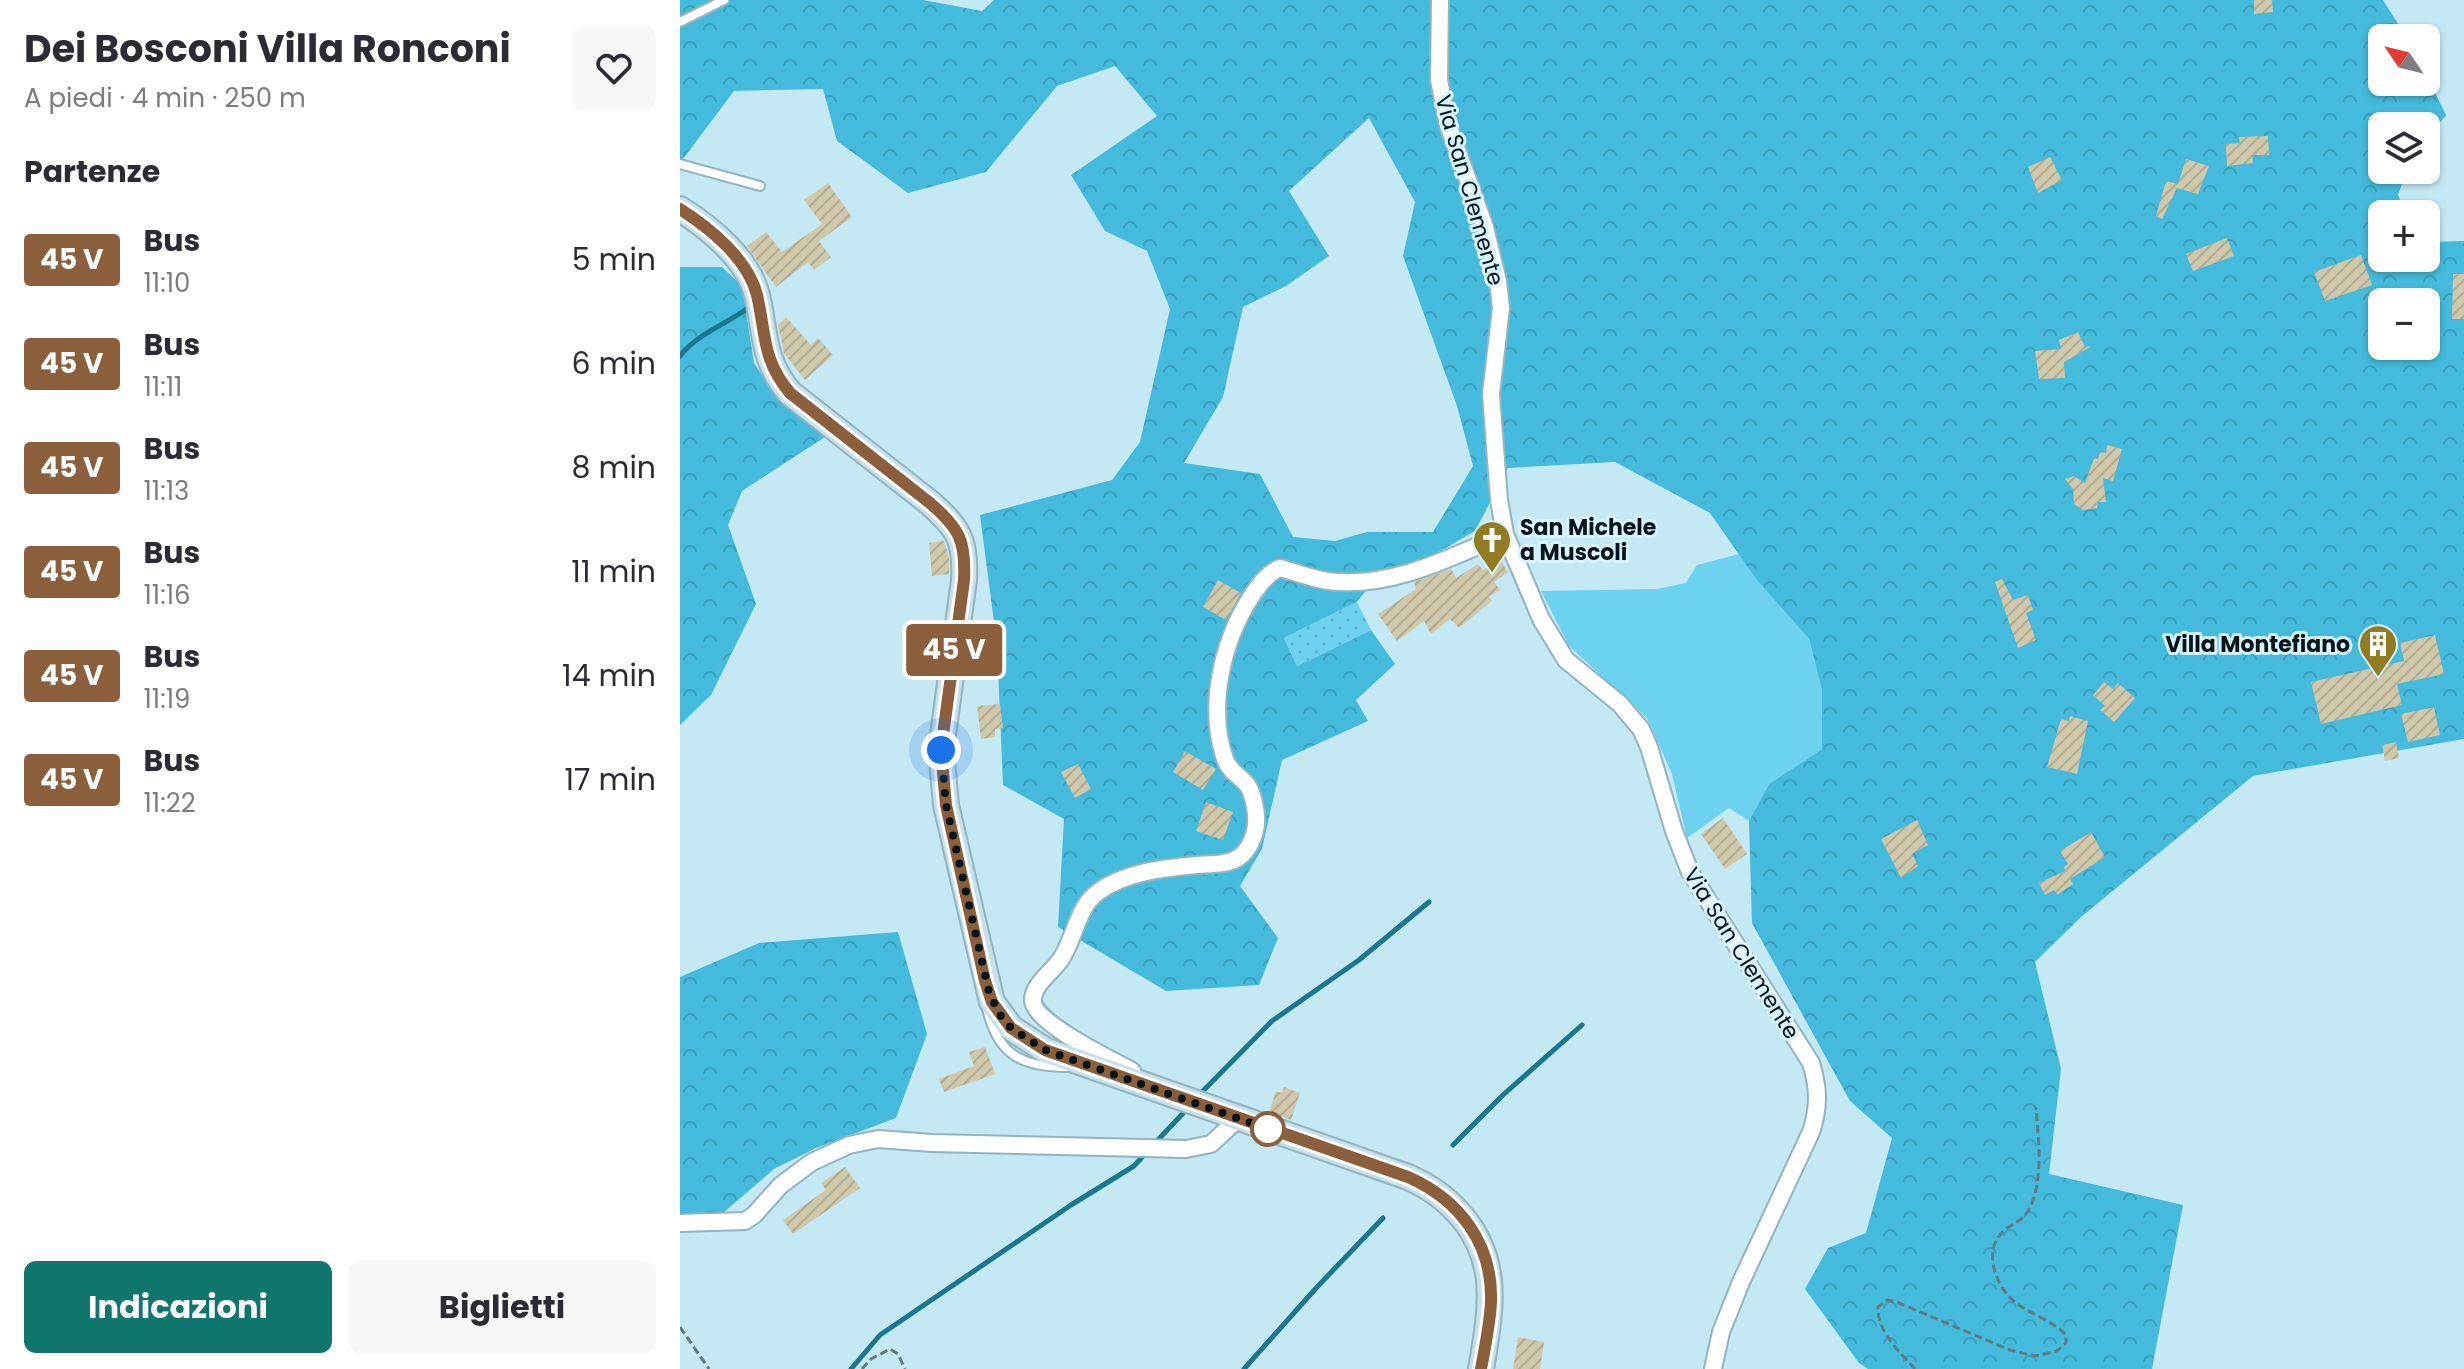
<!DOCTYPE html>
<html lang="it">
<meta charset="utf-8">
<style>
body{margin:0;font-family:Poppins,sans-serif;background:#f7f7f7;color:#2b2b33;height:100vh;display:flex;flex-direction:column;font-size:30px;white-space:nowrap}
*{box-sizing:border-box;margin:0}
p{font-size:26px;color:#7c7c81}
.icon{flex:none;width:44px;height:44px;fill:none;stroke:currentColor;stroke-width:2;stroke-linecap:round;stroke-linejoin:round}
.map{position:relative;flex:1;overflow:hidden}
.sheet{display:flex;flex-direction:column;background:#fff;width:680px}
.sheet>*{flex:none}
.badge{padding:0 16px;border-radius:6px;font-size:28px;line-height:52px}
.needle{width:52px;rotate:305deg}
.tools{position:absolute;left:1688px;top:24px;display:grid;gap:16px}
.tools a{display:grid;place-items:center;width:72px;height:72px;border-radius:12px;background:#fff;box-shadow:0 2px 6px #0004;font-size:40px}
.you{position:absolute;width:40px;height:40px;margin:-20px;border:6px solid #fff;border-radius:50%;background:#1a73e8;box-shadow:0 0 0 12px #1a73e833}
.map>.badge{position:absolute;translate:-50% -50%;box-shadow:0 0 0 4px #fff}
h2{padding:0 24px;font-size:30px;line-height:72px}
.round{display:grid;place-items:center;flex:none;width:84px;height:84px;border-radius:12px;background:#f7f7f7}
.head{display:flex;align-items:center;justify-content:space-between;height:136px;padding:0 24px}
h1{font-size:38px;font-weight:700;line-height:60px}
.primary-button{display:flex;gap:16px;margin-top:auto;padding:16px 24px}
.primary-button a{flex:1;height:92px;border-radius:12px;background:#0f766e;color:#fff;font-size:32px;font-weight:700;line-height:92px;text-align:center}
.primary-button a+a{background:#f7f7f7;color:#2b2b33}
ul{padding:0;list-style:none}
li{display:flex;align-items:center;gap:24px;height:104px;padding:0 24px}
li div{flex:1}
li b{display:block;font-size:30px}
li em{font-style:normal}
li .badge{min-width:88px;font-weight:700;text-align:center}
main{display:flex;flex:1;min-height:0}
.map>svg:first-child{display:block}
.grass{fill:#6dd1f0}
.forest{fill:url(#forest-crowns);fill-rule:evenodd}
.garden{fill:url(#garden-dots)}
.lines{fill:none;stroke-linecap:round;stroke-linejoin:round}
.stream{stroke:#1a7790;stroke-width:5}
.building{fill:url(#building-hatch)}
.lane-casing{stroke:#91b4c0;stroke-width:12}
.street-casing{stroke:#91b4c0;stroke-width:20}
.secondary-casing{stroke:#91b4c0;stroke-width:28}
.path{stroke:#627a83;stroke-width:3;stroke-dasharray:8 4;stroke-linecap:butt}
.lane{stroke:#fff;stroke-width:8}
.street{stroke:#fff;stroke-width:16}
.secondary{stroke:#c6e1e9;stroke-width:24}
.line-casing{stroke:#fff;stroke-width:18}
.line{stroke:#8b5e3c;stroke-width:12}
.walk{stroke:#071419;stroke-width:8;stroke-dasharray:0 14.4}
.stop-dot{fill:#fff;stroke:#8b5e3c;stroke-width:4}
.labels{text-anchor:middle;stroke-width:6;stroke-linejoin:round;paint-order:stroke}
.street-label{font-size:22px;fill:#071419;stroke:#d7f4fe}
.poi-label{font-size:22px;font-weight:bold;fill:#071419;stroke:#d7f4fe;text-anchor:start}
</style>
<main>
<section class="sheet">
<div class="head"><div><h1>Dei Bosconi Villa Ronconi</h1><p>A piedi · 4 min · 250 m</p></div><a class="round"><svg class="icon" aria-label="heart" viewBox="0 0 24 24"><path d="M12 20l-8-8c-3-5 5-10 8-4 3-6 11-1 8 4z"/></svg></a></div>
<h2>Partenze</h2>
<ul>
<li><span class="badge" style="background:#8b5e3c;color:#fff">45 V</span><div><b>Bus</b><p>11:10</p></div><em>5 min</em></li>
<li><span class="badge" style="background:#8b5e3c;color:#fff">45 V</span><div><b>Bus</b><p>11:11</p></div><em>6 min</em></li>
<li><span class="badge" style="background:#8b5e3c;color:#fff">45 V</span><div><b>Bus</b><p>11:13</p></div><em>8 min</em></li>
<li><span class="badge" style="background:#8b5e3c;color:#fff">45 V</span><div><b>Bus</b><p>11:16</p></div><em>11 min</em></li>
<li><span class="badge" style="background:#8b5e3c;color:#fff">45 V</span><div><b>Bus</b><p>11:19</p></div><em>14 min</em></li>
<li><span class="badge" style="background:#8b5e3c;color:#fff">45 V</span><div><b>Bus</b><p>11:22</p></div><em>17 min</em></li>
</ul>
<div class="primary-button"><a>Indicazioni</a><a>Biglietti</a></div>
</section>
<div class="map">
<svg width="1784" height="1369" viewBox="0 0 1784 1369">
<defs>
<pattern id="forest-crowns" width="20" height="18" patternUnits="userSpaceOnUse" patternTransform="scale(2)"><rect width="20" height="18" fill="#44bbdc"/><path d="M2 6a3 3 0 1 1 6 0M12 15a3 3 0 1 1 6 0" fill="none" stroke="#3aa0bc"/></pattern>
<pattern id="garden-dots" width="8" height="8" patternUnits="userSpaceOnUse" patternTransform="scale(2)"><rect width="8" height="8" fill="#6dd1f0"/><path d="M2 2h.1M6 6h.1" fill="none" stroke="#5db3cd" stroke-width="1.8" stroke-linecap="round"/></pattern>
<pattern id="building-hatch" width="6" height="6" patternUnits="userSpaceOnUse" patternTransform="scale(2)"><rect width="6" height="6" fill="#d0c8aa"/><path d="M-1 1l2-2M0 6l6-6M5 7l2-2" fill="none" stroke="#b1ab92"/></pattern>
</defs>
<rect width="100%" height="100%" fill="#c4e8f4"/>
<path class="grass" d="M1059 554 1076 579 1129 639 1142 690V749L1089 784 1069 821 1049 808 1007 838 992 774 967 718 889 646 861 591 977 589 1006 583 1017 565Z"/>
<path class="forest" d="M0 0H243L302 11 314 0H1703L1727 38H1702V82H1746V74L1766 115 1746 140V126H1702V170H1727L1718 195 1726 214H1702V258H1746V242L1784 241V739L1573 776 1401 917 1355 962 1381 1069 1369 1174 1503 1205 1472 1369H1188L1179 1363 1125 1289 1148 1248 1186 1233 1212 1138 1170 1101 1072 923 1069 821 1089 784 1142 749V690L1129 639 1076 579 1030 513 935 462 828 468 795 531 752 556 699 574 677 602 604 638 617 666 691 630 715 664 676 700 688 721 602 760 582 849 560 886 598 938 579 985 486 991 378 927 384 819 323 785 317 645 300 515 432 480 460 442 490 309 467 251 425 231 391 175 477 116 435 66 377 86 306 172 228 193 157 141 143 89 54 91 0 163ZM689 118 735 202 723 256 777 406 793 466 753 532H687L655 541 613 537 580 474 504 463 543 397 563 307 606 286 649 256 609 191ZM1702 302H1746V346H1702Z
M0 267H42L62 286 74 363 98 399 145 437 62 491 48 525 76 604 31 695 0 725Z
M218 932 247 1034 216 1118 136 1148 94 1169 43 1213 32 1218H0V977L79 943Z"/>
<path class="garden" d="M677 602 691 630 617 666 604 638Z"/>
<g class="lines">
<path class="stream" d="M0 356C18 333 45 325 68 308
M518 1096 592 1021 679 960 749 902
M475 1143 509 1107
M773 1145 824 1094 902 1025
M171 1369 200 1335 391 1205 454 1166 465 1154
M564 1369 638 1286 703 1218"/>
</g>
<path class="building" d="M1574 0H1592L1593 12 1574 14Z
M1588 136 1589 155H1572L1573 163 1547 166 1546 144 1560 143 1559 137Z
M1370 157 1382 180 1358 193 1348 167Z
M1506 159 1529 166 1518 194 1497 188 1482 219 1476 216 1486 181 1498 184Z
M148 183 172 217 139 241 151 257 134 270 128 262 96 287 67 246 86 232 102 252 142 224 124 200Z
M1547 238 1554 256 1513 271 1506 254Z
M1681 255 1692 285 1645 301 1634 272Z
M1773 274H1784V319H1772Z
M106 317 131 345 138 338 153 355 125 380 104 353 98 325Z
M1398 332 1405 347 1412 346 1384 362 1385 378 1359 379 1355 351 1381 349 1379 340Z
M1427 445 1442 449 1433 481 1423 478 1426 502H1418L1417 508 1403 510 1394 504 1393 489 1385 479 1394 476 1405 483 1414 458 1418 459 1420 452 1426 453Z
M264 541 269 557V574L252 576 249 543Z
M820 559 828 572 814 582 820 590 809 597 812 601 779 628 770 619 751 634 744 621 717 641 698 614 736 589 734 582 771 569 776 578 798 564 803 570Z
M1322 579 1333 600 1348 595 1353 610 1346 613 1356 640 1338 648 1315 582Z
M538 580 561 593 546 620 523 607Z
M1755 635 1764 674 1717 684 1722 705 1641 724 1631 682 1724 661 1720 643Z
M1424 682 1433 689 1438 683 1455 698 1434 722 1420 710 1425 706 1413 695Z
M320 704 323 728 315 729V737L301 739 297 706Z
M1754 707 1760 735 1728 742 1721 714Z
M1390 716 1408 721 1397 774 1367 767 1381 719 1389 721Z
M1716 742 1719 758 1705 761 1702 745Z
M505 751 536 769 523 790 493 772Z
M398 764 411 789 395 798 381 772Z
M526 802 553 812 543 840 516 831Z
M1043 818 1067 854 1045 869 1021 834Z
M1237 820 1248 845 1232 854 1238 866 1221 878 1201 839Z
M1411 832 1425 857 1390 879 1393 884 1377 895 1374 890 1365 895 1359 883 1385 871 1384 867 1388 864 1380 851Z
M305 1047 315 1074 264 1092 259 1079 294 1066 289 1052Z
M604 1087 620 1093 611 1120 589 1112 596 1091 602 1093Z
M165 1167 180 1188 113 1234 103 1220 146 1190 141 1183Z
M838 1337 864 1342 860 1369H833Z"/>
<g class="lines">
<defs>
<path id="lane" d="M0 22 44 0
M0 164 80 186
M307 1008C317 1054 341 1067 386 1067"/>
<path id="street" d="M760 0 759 80 768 125 805 227 818 281 821 308 811 394 819 500 825 534 861 619 886 660 940 704 961 729 969 747 994 831 1010 872 1131 1063C1139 1089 1139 1107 1131 1132L1061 1282 1041 1332 1033 1369
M452 1071C434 1061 349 1021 353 998 355 983 372 972 381 959 395 938 397 907 418 892 445 872 484 868 517 865 530 864 546 865 558 858 569 851 576 834 576 822 577 813 573 794 568 786 561 776 550 773 545 759 527 707 542 642 571 597 578 586 587 573 600 568 615 572 632 579 648 581 709 589 770 558 825 534
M0 1223 65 1221 74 1215 101 1185 132 1162 169 1145 198 1139 252 1143 506 1149 531 1144 558 1119"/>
<path id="secondary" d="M0 209C30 228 68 259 77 295 86 334 82 360 110 393L250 503C279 529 286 540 284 580L261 750 266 805 312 1002 331 1028 365 1050 728 1177C752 1188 767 1199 783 1218 821 1264 810 1315 801 1369"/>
</defs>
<use href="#lane" class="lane-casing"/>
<use href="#street" class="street-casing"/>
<use href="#secondary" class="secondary-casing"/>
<path class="path" d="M0 1327 29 1369
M182 1369 191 1359 210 1349 218 1354 225 1369
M1235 1369C1220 1352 1197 1332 1198 1307L1207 1300 1219 1303 1330 1350 1355 1356 1377 1351 1386 1343V1335C1369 1317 1342 1313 1326 1293 1314 1278 1306 1251 1320 1235 1332 1220 1345 1225 1353 1200 1363 1170 1358 1137 1356 1107"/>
<use href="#lane" class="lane"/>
<use href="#street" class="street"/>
<use href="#secondary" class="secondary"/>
</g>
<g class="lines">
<defs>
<path id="line" d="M0 209C30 228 68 259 77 295 86 334 82 360 110 393L250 503C279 528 286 540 284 580L261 750 266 805 305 981 312 1002 331 1028 365 1050 728 1177C780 1200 813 1244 811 1302 810 1324 805 1347 801 1369"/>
</defs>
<use href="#line" class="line-casing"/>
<use href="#line" class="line"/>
<path class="walk" d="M261 750 266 805 309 992 320 1015 331 1028 365 1050 588 1129"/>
</g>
<defs>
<symbol id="church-pin" viewBox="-11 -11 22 30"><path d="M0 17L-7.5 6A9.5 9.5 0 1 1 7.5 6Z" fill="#917c22" stroke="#d7f4fe"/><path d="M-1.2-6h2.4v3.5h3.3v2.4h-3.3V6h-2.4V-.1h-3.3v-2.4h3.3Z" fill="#fff"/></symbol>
<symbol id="building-pin" viewBox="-11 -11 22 30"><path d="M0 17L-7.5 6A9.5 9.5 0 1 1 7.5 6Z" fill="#917c22" stroke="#d7f4fe"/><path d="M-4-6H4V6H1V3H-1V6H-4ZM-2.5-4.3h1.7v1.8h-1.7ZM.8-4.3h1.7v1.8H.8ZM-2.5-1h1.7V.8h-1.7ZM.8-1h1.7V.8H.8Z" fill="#fff"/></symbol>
</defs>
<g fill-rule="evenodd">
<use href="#church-pin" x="790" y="518" width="44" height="60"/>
<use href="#building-pin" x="1676" y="622" width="44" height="60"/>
</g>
<circle class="stop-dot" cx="588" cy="1129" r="16"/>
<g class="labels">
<g class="street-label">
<text transform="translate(790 190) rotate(74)" y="8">Via San Clemente</text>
<text transform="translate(1062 953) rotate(58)" y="8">Via San Clemente</text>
</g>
<g class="poi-label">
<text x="840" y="535">San Michele<tspan x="840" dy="25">a Muscoli</tspan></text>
<text x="1670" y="652" text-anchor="end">Villa Montefiano</text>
</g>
</g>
</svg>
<div class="tools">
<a><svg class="needle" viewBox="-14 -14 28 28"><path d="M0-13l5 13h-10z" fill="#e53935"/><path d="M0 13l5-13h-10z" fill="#7c7c81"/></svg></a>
<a><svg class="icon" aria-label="layers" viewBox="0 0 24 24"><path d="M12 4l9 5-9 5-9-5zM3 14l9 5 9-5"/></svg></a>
<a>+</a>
<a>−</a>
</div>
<div class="you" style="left:261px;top:750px"></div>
<b class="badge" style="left:274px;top:650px;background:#8b5e3c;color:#fff">45 V</b>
</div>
</main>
